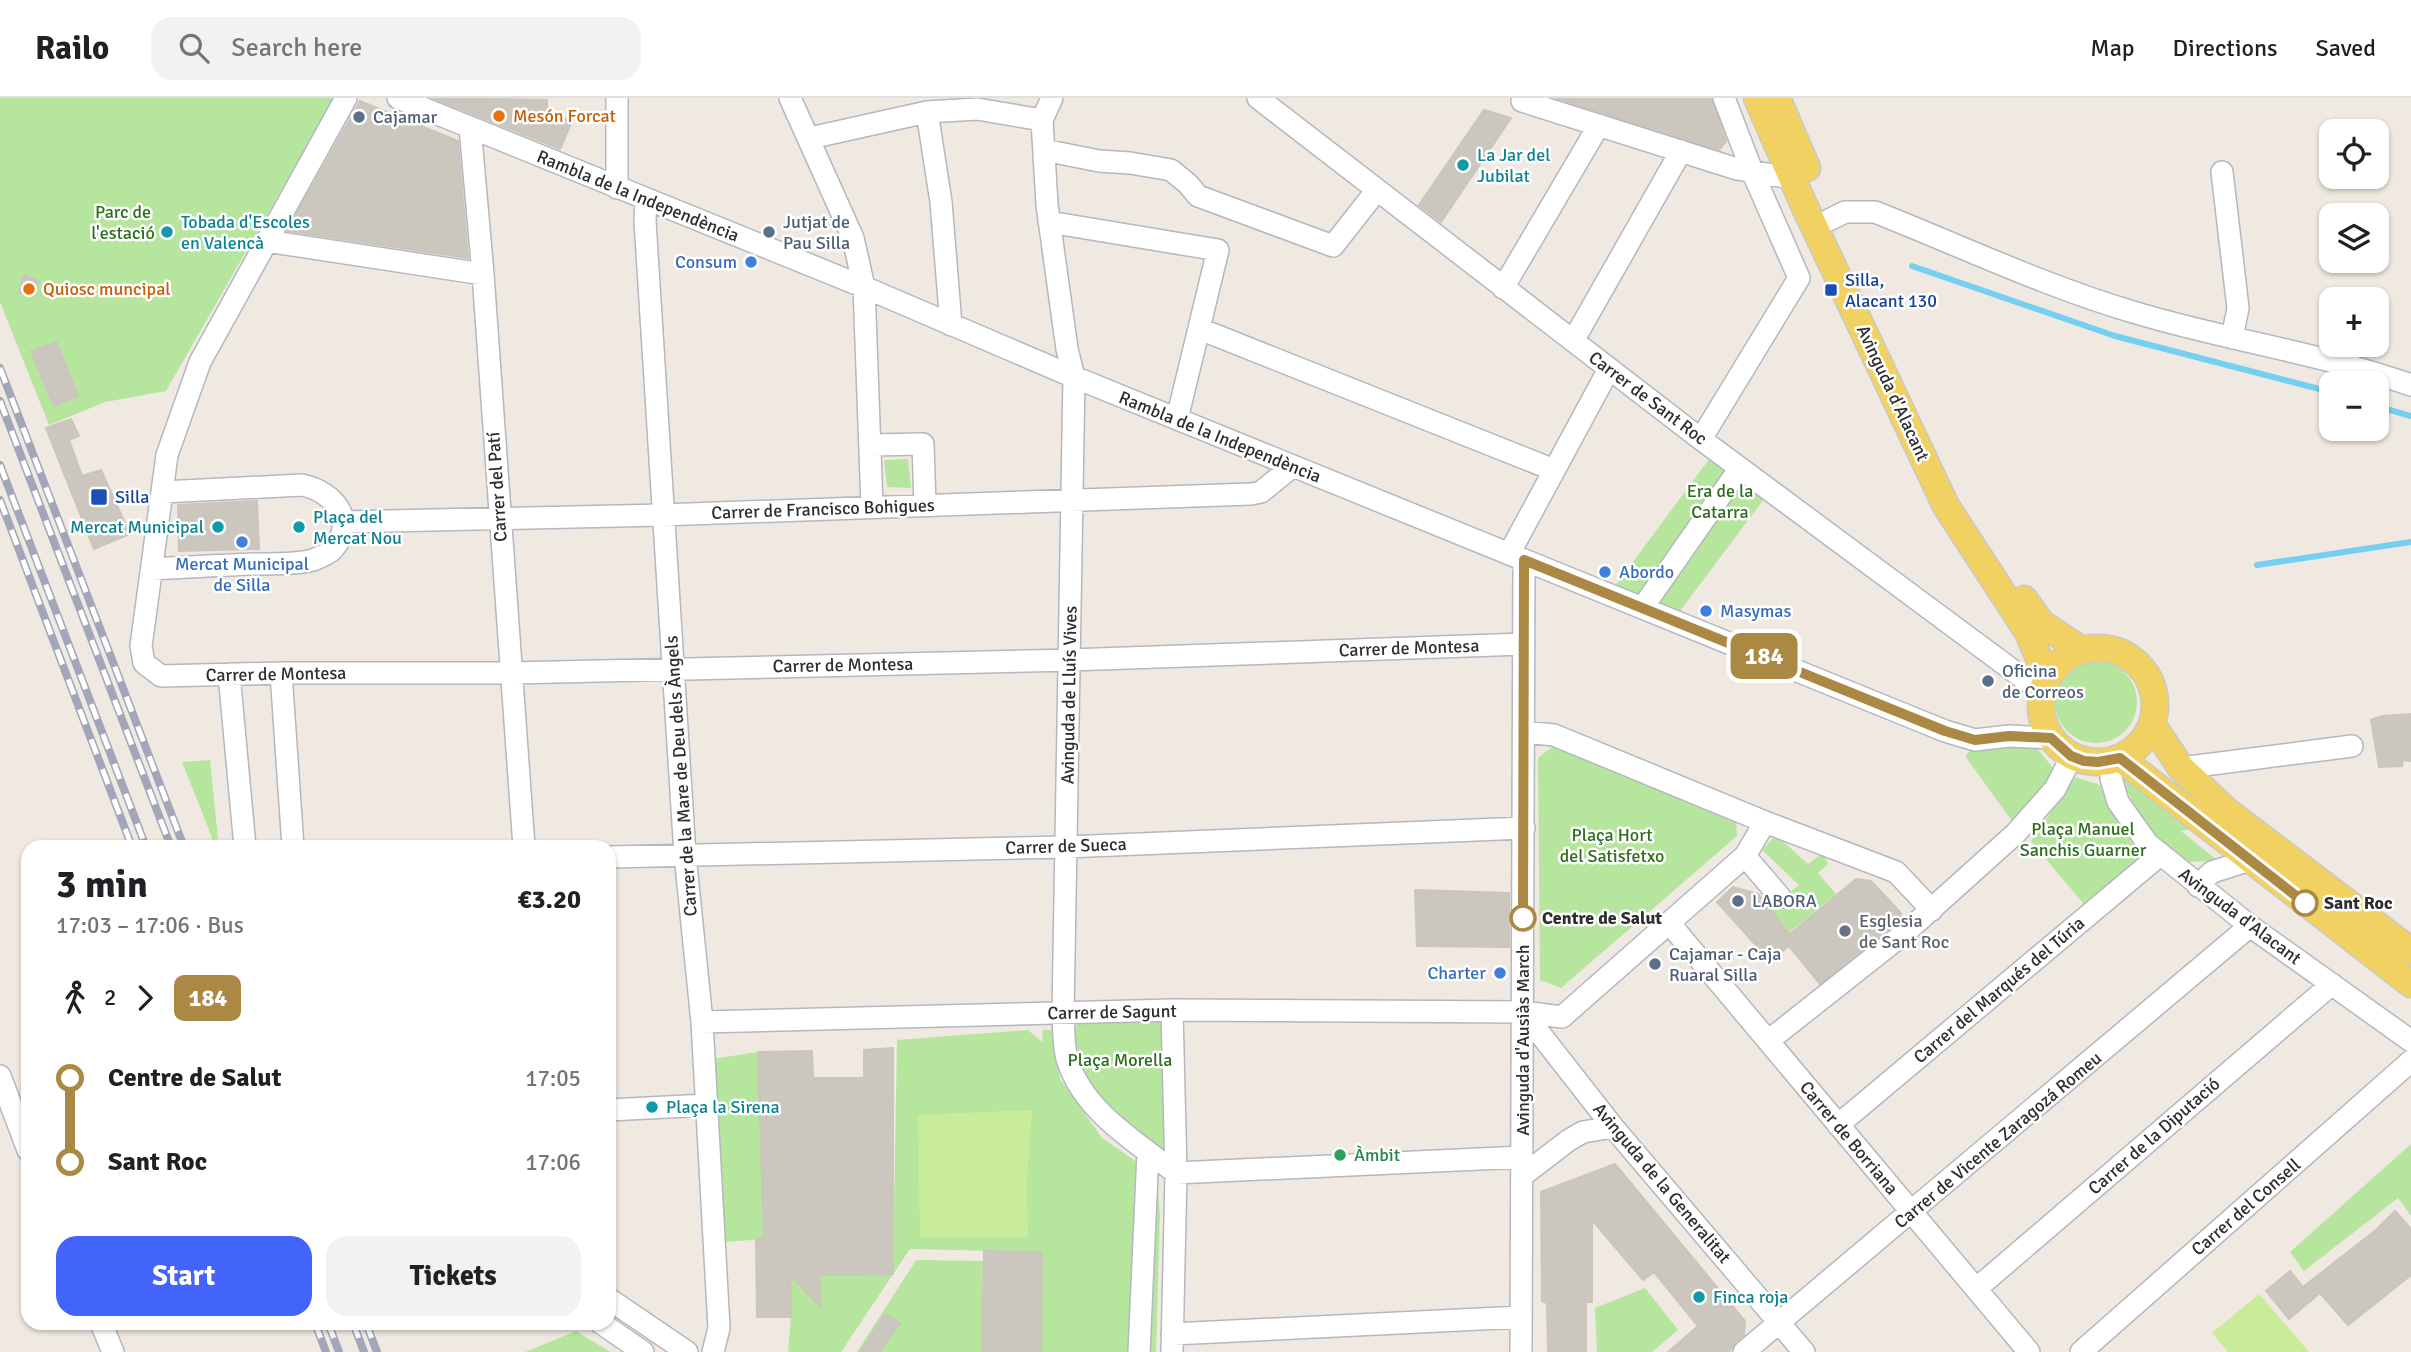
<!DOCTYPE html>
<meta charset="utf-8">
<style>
body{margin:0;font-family:Signika,sans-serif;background:#f2f2f2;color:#202124;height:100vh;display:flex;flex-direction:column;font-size:26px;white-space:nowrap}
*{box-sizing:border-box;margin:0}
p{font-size:23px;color:#757577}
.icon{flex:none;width:38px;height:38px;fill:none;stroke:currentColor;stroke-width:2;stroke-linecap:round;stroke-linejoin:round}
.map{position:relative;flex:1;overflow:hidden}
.panel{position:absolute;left:21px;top:742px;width:595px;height:490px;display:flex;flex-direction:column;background:#fff;border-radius:21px;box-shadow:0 2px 5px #0004}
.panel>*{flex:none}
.badge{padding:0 14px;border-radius:10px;font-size:24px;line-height:46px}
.fabs{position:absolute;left:2319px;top:21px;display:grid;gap:14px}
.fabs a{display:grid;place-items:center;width:70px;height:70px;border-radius:14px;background:#fff;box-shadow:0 2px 5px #0004;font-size:35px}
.map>.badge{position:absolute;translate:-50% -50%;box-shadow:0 0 0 4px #fff}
.legs{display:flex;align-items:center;gap:10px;height:77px;padding:0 35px;font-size:23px}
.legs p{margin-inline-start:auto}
.summary{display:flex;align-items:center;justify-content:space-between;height:119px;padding:0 35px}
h1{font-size:38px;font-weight:700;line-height:52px}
.primary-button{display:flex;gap:14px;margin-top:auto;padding:14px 35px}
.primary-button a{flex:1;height:80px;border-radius:21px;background:#4264fb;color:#fff;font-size:28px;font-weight:700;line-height:80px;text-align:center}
.primary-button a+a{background:#f2f2f2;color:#202124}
ul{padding:0 35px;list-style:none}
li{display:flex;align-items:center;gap:24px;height:84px;font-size:26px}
li i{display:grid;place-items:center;width:10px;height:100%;margin:0 9px;background:currentColor}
li i::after{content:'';width:18px;height:18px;margin:-9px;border:5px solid;border-radius:50%;background:#fff}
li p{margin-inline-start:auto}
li:first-child i{background:linear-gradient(#0000 50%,currentColor 0)}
li:last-child i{background:linear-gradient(currentColor 50%,#0000 0)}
header{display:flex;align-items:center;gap:42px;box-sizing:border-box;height:98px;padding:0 35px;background:#fff;border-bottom:2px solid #e0e0e0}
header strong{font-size:33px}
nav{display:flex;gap:38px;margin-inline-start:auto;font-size:24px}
.search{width:490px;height:63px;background:#f2f2f2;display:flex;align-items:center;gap:18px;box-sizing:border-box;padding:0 24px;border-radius:21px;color:#757577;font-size:26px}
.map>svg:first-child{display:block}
.green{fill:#b6e59e}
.pitch{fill:#c9ec9a}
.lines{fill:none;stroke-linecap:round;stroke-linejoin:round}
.stream{stroke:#75cff0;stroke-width:6}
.building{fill:#cbc7bf;stroke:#cbc5ba;stroke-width:2}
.minor-casing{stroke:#b4b7c1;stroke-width:24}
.major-casing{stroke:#c9c9c9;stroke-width:29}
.minor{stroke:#fff;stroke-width:21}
.major{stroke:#f2d163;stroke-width:26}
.rail-casing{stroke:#a3a6b8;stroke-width:8}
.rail{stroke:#fff;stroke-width:5;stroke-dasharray:16;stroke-linecap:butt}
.line-1-casing{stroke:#fff;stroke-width:16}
.line-1{stroke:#ab8843;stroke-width:10}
.food-dot{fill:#e8710a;stroke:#fff;stroke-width:2.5}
.service-dot{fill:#5c6f8a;stroke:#fff;stroke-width:2.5}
.culture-dot{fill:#0f9aa8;stroke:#fff;stroke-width:2.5}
.shop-dot{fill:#3f7fe0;stroke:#fff;stroke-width:2.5}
.transit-dot{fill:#1a4fb4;stroke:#fff;stroke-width:2.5}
.stop-1-dot{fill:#fff;stroke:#ab8843;stroke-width:3.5}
.worship-dot{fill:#6b7280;stroke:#fff;stroke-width:2.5}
.leisure-dot{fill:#2e9e5b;stroke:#fff;stroke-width:2.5}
.labels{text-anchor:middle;stroke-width:5;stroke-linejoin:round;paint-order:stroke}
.food-label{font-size:18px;fill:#c56008;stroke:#fff;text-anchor:start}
.service-label{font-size:18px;fill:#4e5e75;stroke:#fff;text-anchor:start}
.culture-label{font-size:18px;fill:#0d838f;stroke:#fff;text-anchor:start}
.street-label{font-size:18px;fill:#2e2e2e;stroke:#fff}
.park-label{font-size:18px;fill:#2c6e1b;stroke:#fff}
.shop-label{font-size:18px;fill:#366cbe;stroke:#fff;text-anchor:end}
.transit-label{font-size:18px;fill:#164399;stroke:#fff;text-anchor:start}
.stop-label{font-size:18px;font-weight:bold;fill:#2e2e2e;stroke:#fff;text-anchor:start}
.worship-label{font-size:18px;fill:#5b616d;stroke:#fff;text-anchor:start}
.leisure-label{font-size:18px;fill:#27864d;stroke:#fff;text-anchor:start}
</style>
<header>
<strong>Railo</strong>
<div class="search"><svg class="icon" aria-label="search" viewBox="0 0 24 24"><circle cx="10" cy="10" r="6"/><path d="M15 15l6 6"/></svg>Search here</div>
<nav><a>Map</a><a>Directions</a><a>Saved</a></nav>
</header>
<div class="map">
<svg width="2411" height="1254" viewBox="0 0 2411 1254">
<rect width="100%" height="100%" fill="#efe9e1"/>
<path class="green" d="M0 0H334L166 293 105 304 49 327 0 204Z
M1716 352 1770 393 1674 521 1609 496Z
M908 361 911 390 887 389 884 362Z
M2055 604a41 41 0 1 1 82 0a41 41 0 1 1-82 0Z
M1557 645 1736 720 1737 738 1561 890 1540 882 1538 660Z
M2029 647 2035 648 2053 670 2045 687 2012 723 1965 658 1972 651Z
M210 662 218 741 213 742 182 664Z
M2118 676 2140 682 2197 730 2181 733 2218 763 2181 764 2151 739Z
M2075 679 2100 687 2107 705 2140 758 2136 770 2088 811 2031 743Z
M1776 737 1808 766 1820 757 1826 760 1828 766 1818 775 1836 796 1790 834 1770 810 1799 787 1762 752Z
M1163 919 1165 1058C1135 1034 1080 998 1073 958 1071 947 1076 931 1078 920Z
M1028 932 1042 944 1043 932H1052L1060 981 1102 1040 1157 1078 1160 1117 1156 1254H1041L1042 1154 910 1151 841 1254H788L791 1219 790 1177 820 1208 819 1177 893 1176 897 942Z
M758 954 764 1141 725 1144 712 961Z
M2411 1046V1118L2398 1100 2304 1173 2290 1154Z
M916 1162 983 1163 982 1254H857Z
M1645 1190 1678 1232 1652 1254H1597L1595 1210Z
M576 1233 610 1254H525Z"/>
<path class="pitch" d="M1032 1012 1027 1084 1028 1139 920 1140 918 1017Z
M2259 1196 2309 1254H2228L2212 1235Z"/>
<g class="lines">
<path class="stream" d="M1912 168 2115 238 2331 294
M2376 308 2411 318
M2257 467 2411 444"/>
</g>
<path class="building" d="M433 0 547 2V18L573 21 560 51Z
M1556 0H1711L1726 43 1719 52Z
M360 3 458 43 468 160 287 133Z
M1484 12 1511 20 1441 124 1419 107Z
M24 177 39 183 35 197 19 194Z
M56 244 78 298 54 308 31 253Z
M71 321 79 338 69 342 82 378 101 372 130 436 94 451 46 330Z
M257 403 259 451 179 453 178 407Z
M2411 616V663L2403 662 2402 668 2379 669 2371 622 2382 618Z
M1856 781 1871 783 1901 815 1900 821 1820 886 1789 848 1773 861 1763 855 1717 804 1733 789 1758 796 1790 836Z
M1415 792 1509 795V849L1417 848Z
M893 950V1176L819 1177 821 1209 790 1177 791 1219H757L756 1141H764L758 954 812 953 813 980H864V952Z
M1615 1066 1745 1223 1744 1237 1735 1244 1729 1254H1668L1698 1228 1654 1174 1643 1182 1592 1122V1204H1586V1254H1548L1547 1205 1542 1203 1541 1094Z
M2395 1113 2411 1131V1177L2348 1227 2320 1195 2289 1221 2266 1193 2290 1173 2303 1189 2376 1132Z
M984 1153 1042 1154 1041 1254H982Z
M885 1216 900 1225 879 1254H860Z"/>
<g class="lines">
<defs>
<path id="minor" d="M346 0 200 264 167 357 141 548 144 565 161 578 281 575H512L1070 562 1524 546
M398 0 864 189 1074 279 1945 633 1975 642 2009 638 2051 640
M617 0V90
M790 0 853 140 864 189 872 408
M1052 0 1042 22 1047 107 1067 251 1074 279 1063 916C1064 931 1063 950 1068 964 1085 1014 1136 1044 1176 1075
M1258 0 1698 339 2042 594
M1522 3 1737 71 1791 80
M927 14 941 104 951 227
M470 29 483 176 524 749
M810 40 927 14 977 11 1042 22
M1044 52 1099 63 1130 65 1171 72 1188 86 1198 98 1333 148 1377 92
M2222 74 2238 210 2232 240
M646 102 645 123 685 757 702 924 719 1230 713 1254
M1829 122 1845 114H1875C1961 148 2045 188 2133 214 2225 242 2321 255 2411 287
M1049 124 1218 152 1177 321
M266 143 483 176
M1503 190 1599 27
M1200 231 1554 372
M1573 243 1681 53
M2345 267 2352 247
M1701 341 1799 180 1752 73 1724 0
M871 347 923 346 925 407
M343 424 662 417 1251 396 1261 394 1293 368
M1509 456 1609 271
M152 471C188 469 224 467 259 466 277 465 296 467 313 462 318 460 328 456 332 452 359 423 333 393 302 387L163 394
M1643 509 1740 370
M281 575 293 749
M229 576 245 749
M1524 634 1554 637 1765 724 1896 774 1932 812
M2111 662V680L2118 704 2148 746 2250 828 2411 943
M2181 670 2352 648
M1745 758 1780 799
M609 759 1066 749 1524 730
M2198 788 2212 774 2250 762
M1670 826 2029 1254
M1523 914 1613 1029 1804 1254
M702 924 1172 912 1523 914 1562 919 1745 758 1765 724
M1768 943 1906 834 2016 735 2055 691 2072 658
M0 978 28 1052
M609 1012 706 1007
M1838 1027 2160 757
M1176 1075 1522 1059
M1522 1078 1569 1042 1583 1034 1613 1029
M1976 1191 2332 886
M609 1201 687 1254
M101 1225 113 1254
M601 1225 643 1254
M1172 1236 1521 1219
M1139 1254 1148 1054
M1172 1254 1176 1075 1172 912
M1521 1254 1524 462
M1744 1254 2250 828
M2081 1254 2411 963"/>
<path id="major" d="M1757 0 1804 107 1946 408 2028 534 2047 580
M1777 0 1807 70
M2024 501 2041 525 2082 552
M2041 607a57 57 0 1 1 114 0a57 57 0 1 1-114 0Z
M2152 626 2181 670 2227 713 2411 853
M2120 660 2411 886"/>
</defs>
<use href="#minor" class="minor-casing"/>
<use href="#major" class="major-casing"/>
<use href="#minor" class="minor"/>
<use href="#major" class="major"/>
<defs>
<path id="rail" d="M0 270 184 749
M0 303 171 749
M0 367 146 749
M0 402 132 749
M315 1225 326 1254
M328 1225 339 1254
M353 1225 364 1254
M366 1225 377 1254"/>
</defs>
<use href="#rail" class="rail-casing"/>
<use href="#rail" class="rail"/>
</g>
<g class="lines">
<defs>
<path id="line-1" d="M1523 820 1524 462 1945 633 1975 642 2009 638 2051 640 2071 658 2084 663 2098 664 2120 660 2305 805"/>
</defs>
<use href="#line-1" class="line-1-casing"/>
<use href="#line-1" class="line-1"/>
</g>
<g class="food-dot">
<circle cx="499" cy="18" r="7"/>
<circle cx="29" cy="191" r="7"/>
</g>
<g class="service-dot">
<circle cx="359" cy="19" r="7"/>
<circle cx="769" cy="134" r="7"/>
<circle cx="1988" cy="583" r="7"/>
<circle cx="1738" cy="803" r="7"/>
<circle cx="1655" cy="866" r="7"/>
</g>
<g class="culture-dot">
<circle cx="1463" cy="67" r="7"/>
<circle cx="167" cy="134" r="7"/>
<circle cx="218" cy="429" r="7"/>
<circle cx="299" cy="429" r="7"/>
<circle cx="652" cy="1009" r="7"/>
<circle cx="1699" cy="1199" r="7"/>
</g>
<g class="shop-dot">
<circle cx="751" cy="164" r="7"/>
<circle cx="242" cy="444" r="7"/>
<circle cx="1605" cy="474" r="7"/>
<circle cx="1706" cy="513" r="7"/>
<circle cx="1500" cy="875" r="7"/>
</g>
<g class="transit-dot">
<rect x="1824" y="185" width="14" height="14" rx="3.5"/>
<rect x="90" y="390" width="18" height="18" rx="3.5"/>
</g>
<g class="stop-1-dot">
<circle cx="2305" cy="805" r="12"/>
<circle cx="1523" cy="820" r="12"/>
</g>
<circle class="worship-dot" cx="1845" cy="833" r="7"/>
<circle class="leisure-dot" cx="1340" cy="1057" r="7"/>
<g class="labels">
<g class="food-label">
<text x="513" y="24">Mesón Forcat</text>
<text x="43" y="197">Quiosc muncipal</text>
</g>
<g class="service-label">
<text x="373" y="25">Cajamar</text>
<text x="783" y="130">Jutjat de<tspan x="783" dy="21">Pau Silla</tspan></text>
<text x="2002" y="579">Oficina<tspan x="2002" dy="21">de Correos</tspan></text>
<text x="1752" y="809">LABORA</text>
<text x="1669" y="862">Cajamar - Caja<tspan x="1669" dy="21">Ruaral Silla</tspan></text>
</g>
<g class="culture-label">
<text x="1477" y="63">La Jar del<tspan x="1477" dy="21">Jubilat</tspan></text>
<text x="181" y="130">Tobada d'Escoles<tspan x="181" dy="21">en Valencà</tspan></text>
<text x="313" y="425">Plaça del<tspan x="313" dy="21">Mercat Nou</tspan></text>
<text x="204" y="435" text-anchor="end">Mercat Municipal</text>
<text x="666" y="1015">Plaça la Sirena</text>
<text x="1713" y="1205">Finca roja</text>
</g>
<g class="street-label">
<text transform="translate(638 98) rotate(22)" y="6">Rambla de la Independència</text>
<text transform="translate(1893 295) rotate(65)" y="6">Avinguda d'Alacant</text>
<text transform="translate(1648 300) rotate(37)" y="6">Carrer de Sant Roc</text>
<text transform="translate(1220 339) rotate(22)" y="6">Rambla de la Independència</text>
<text transform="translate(497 389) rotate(-94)" y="6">Carrer del Patí</text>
<text transform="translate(823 411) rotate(-2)" y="6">Carrer de Francisco Bohigues</text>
<text transform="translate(1409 550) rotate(-2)" y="6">Carrer de Montesa</text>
<text transform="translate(843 567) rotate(-1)" y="6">Carrer de Montesa</text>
<text transform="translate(276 576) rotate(-1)" y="6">Carrer de Montesa</text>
<text transform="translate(1069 597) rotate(-89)" y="6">Avinguda de Lluís Vives</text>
<text transform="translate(681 678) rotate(-94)" y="6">Carrer de la Mare de Deu dels Àngels</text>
<text transform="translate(1066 748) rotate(-2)" y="6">Carrer de Sueca</text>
<text transform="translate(2240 818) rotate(37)" y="6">Avinguda d'Alacant</text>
<text transform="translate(1999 892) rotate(-40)" y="6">Carrer del Marqués del Túria</text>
<text transform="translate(1112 914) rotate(-1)" y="6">Carrer de Sagunt</text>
<text transform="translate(1523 942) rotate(-90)" y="6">Avinguda d'Ausiàs March</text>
<text transform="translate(2154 1038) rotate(-41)" y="6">Carrer de la Diputació</text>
<text transform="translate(1849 1040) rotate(50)" y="6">Carrer de Borriana</text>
<text transform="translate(1998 1042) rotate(-40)" y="6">Carrer de Vicente Zaragozá Romeu</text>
<text transform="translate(1662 1085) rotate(50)" y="6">Avinguda de la Generalitat</text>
<text transform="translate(2246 1109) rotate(-41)" y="6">Carrer del Consell</text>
</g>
<g class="park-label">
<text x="123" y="120">Parc de<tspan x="123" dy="21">l'estació</tspan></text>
<text x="1720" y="399">Era de la<tspan x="1720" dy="21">Catarra</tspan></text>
<text x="2083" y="737">Plaça Manuel<tspan x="2083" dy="21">Sanchis Guarner</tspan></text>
<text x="1612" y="743">Plaça Hort<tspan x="1612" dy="21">del Satisfetxo</tspan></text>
<text x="1120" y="968">Plaça Morella</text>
</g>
<g class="shop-label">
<text x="737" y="170">Consum</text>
<text x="242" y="472" text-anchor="middle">Mercat Municipal<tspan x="242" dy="21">de Silla</tspan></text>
<text x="1619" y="480" text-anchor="start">Abordo</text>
<text x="1720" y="519" text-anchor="start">Masymas</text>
<text x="1486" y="881">Charter</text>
</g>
<g class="transit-label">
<text x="1845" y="188">Silla,<tspan x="1845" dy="21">Alacant 130</tspan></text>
<text x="115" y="405">Silla</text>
</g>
<g class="stop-label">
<text x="2324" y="811">Sant Roc</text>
<text x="1542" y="826">Centre de Salut</text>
</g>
<g class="worship-label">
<text x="1859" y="829">Esglesia<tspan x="1859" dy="21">de Sant Roc</tspan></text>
</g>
<g class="leisure-label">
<text x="1354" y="1063">Àmbit</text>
</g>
</g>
</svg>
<div class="fabs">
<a><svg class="icon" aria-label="locate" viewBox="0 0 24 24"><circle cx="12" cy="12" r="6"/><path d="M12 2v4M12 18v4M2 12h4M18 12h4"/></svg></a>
<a><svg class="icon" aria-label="layers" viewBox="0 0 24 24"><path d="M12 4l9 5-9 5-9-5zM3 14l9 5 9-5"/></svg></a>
<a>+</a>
<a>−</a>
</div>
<b class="badge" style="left:1764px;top:558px;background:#ab8843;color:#fff">184</b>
<section class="panel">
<div class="summary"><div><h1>3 min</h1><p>17:03 – 17:06 · Bus</p></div><b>€3.20</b></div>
<div class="legs"><svg class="icon" aria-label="walk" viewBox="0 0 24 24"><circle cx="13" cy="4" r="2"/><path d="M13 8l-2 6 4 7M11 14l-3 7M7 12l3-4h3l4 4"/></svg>2<svg class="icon" aria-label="forward" viewBox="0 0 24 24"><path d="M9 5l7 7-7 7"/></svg><b class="badge" style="background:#ab8843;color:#fff">184</b></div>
<ul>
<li><i style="color:#ab8843"></i><b>Centre de Salut</b><p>17:05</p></li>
<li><i style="color:#ab8843"></i><b>Sant Roc</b><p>17:06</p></li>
</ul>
<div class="primary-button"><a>Start</a><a>Tickets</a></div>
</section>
</div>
